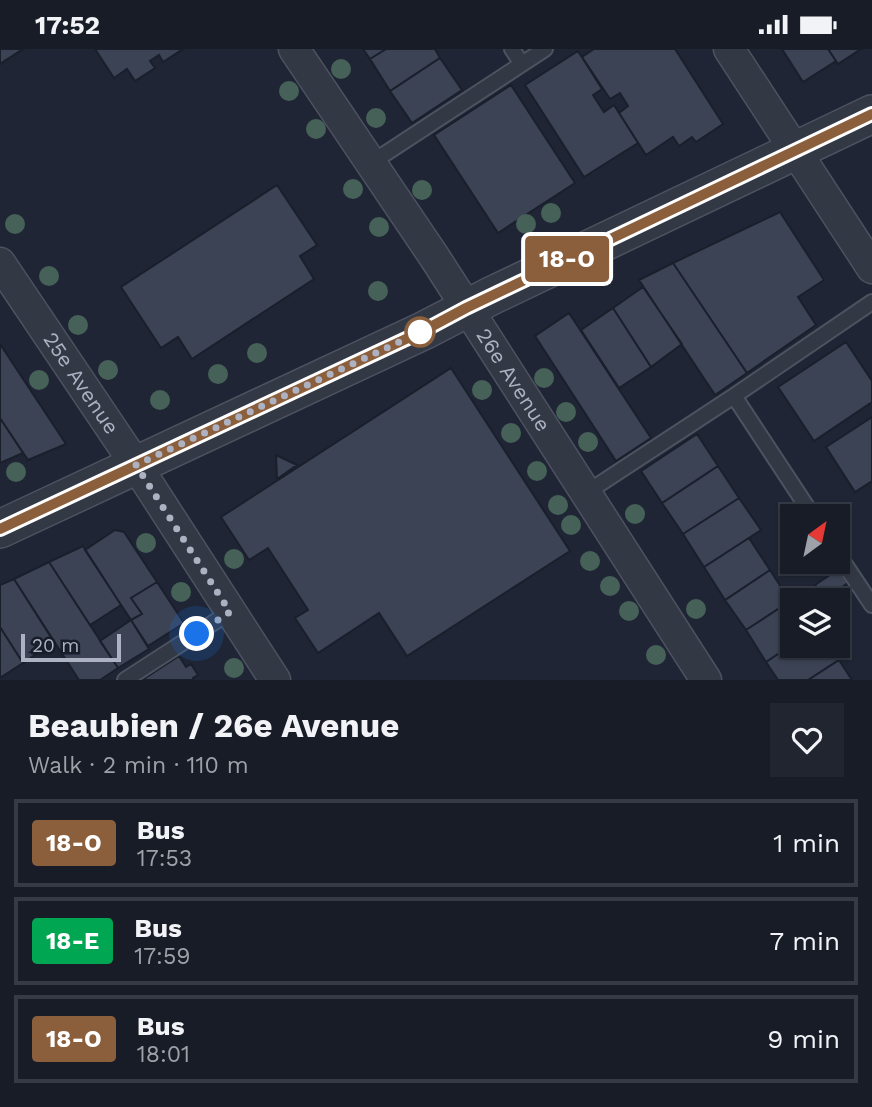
<!DOCTYPE html>
<meta charset="utf-8">
<style>
body{margin:0;font-family:"Work Sans",sans-serif;background:#20252f;color:#f1f3f6;height:100vh;display:flex;flex-direction:column;font-size:26px;white-space:nowrap}
*{box-sizing:border-box;margin:0}
p{font-size:23px;color:#9ea1a7}
.icon{flex:none;width:38px;height:38px;fill:none;stroke:currentColor;stroke-width:2;stroke-linecap:round;stroke-linejoin:round}
.map{position:relative;height:631px;overflow:hidden}
.panel{display:flex;flex-direction:column;background:#171c27;flex:1}
.panel>*{flex:none}
.badge{padding:0 14px;border-radius:5px;font-size:24px;line-height:46px}
.needle{width:46px;rotate:33deg}
.buttons{position:absolute;left:780px;top:455px;display:grid;gap:14px}
.buttons a{display:grid;place-items:center;width:70px;height:70px;border-radius:0px;background:#171c27;box-shadow:0 2px 5px #0004,0 0 0 2px #363a44;font-size:35px}
.scale{position:absolute;left:21px;bottom:18px;width:100px;box-sizing:border-box;padding-left:7px;border:4px solid #acb2c2;border-top:0;font-size:19px;line-height:24px;white-space:nowrap;color:#acb2c2;-webkit-text-stroke:5px #181d2a;paint-order:stroke}
.you{position:absolute;width:35px;height:35px;margin:-18px;border:5px solid #fff;border-radius:50%;background:#1a73e8;box-shadow:0 0 0 10px #1a73e833}
.map>.badge{position:absolute;translate:-50% -50%;box-shadow:0 0 0 4px #fff}
.round{display:grid;place-items:center;flex:none;width:74px;height:74px;border-radius:0px;background:#20252f}
.head{display:flex;align-items:center;justify-content:space-between;height:119px;padding:0 28px}
h1{font-size:33px;font-weight:700;line-height:52px}
ul{padding:0;list-style:none}
li{display:flex;align-items:center;gap:21px;height:88px;margin:0 14px 10px;padding:0 14px;border:4px solid #363a44;border-radius:0px}
li div{flex:1}
li b{display:block;font-size:26px}
li em{font-style:normal}
li .badge{min-width:77px;font-weight:700;text-align:center}
.status{display:flex;justify-content:space-between;align-items:center;height:49px;padding:0 35px;background:#171c27;direction:ltr}
.status svg{height:19px;fill:currentColor}
.map>svg:first-child{display:block}
.building{fill:#3b4355;stroke:#1a1f2c;stroke-width:2}
.lines{fill:none;stroke-linecap:round;stroke-linejoin:round}
.service-casing{stroke:#4d5260;stroke-width:18}
.minor-casing{stroke:#4d5260;stroke-width:33}
.tertiary-casing{stroke:#4d5260;stroke-width:40}
.service{stroke:#333845;stroke-width:14}
.minor{stroke:#333845;stroke-width:30}
.tertiary{stroke:#333845;stroke-width:37}
.tree{fill:#466158}
.line-casing{stroke:#fff;stroke-width:16}
.line{stroke:#8b5e3c;stroke-width:10}
.walk{stroke:#acb2c2;stroke-width:7;stroke-dasharray:0 12.6}
.stop-dot{fill:#fff;stroke:#8b5e3c;stroke-width:3.5}
.labels{text-anchor:middle;stroke-width:5;stroke-linejoin:round;paint-order:stroke}
.street-label{font-size:21px;fill:#acb2c2;stroke:#181d2a}
</style>
<div class="status"><b>17:52</b><svg viewBox="0 0 49 12"><path d="M0 12V9h3v3zM5 12V6h3v6zM10 12V3h3v9zM15 12V0h3v12zM26 1h20v11H26zM47 4h2v5h-2z"/></svg></div>
<div class="map">
<svg width="872" height="631" viewBox="0 0 872 631">
<rect width="100%" height="100%" fill="#1f2534"/>
<path class="building" d="M0 0H23L0 15Z
M95 0H183L163 13 159 6 150 12 155 19 135 32 127 20 114 29Z
M363 0H386L370 10Z
M386 0H435L440 9 390 42 370 10Z
M594 0H675L723 75 696 93 692 88 679 97 673 88 646 106 619 64 628 57 620 44 610 50 582 8Z
M782 0H828L836 12 803 33Z
M828 0H861L838 15Z
M578 2 602 40 593 46 604 63 614 56 638 94 584 128 525 36Z
M440 9 462 41 412 74 390 42Z
M511 36 575 134 498 184 434 86Z
M277 136 317 196 300 207 314 230 192 310 178 288 161 299 121 238Z
M780 163 824 231 798 248 816 276 747 324 673 214Z
M673 214 747 324 715 346 639 231Z
M643 238 682 295 651 318 613 259Z
M613 259 651 318 619 339 581 281Z
M569 264 651 389 616 412 535 287Z
M846 293 872 332V353L814 392 778 338Z
M0 295 66 395 28 411 0 369Z
M451 319 570 502 407 607 379 564 318 604 295 569 308 561 268 499 249 511 221 468Z
M872 368V432L855 443 826 398Z
M0 369 23 404 0 414Z
M697 385 718 417 662 454 641 422Z
M276 406 297 416 277 430Z
M718 417 739 449 683 485 662 454Z
M739 449 761 481 704 518 683 485Z
M115 481 124 483 157 533 131 549 142 565 131 571 85 501Z
M749 489 770 521 725 551 704 518Z
M83 497 121 556 90 576 49 513Z
M49 513 118 619 100 631H79L14 530Z
M839 520 848 534 824 550 815 536Z
M770 521 790 552 746 581 725 551Z
M14 530 54 593 23 614 0 578V536Z
M157 533 184 574 148 597 131 571 142 565 131 549Z
M804 543 809 551H793V595L766 613 746 581Z
M131 571 149 600 118 619 100 592Z
M0 578 23 614 0 629Z
M793 595V597H829L839 611 808 631H778L766 613Z
M179 607 186 618 191 615 198 626 193 629 194 631H142Z
M839 611 852 631H808Z"/>
<g class="lines">
<defs>
<path id="service" d="M512 0 522 15
M371 114 545 0
M734 347 813 467
M586 444 734 347 872 253
M838 505 872 556
M125 631 230 563"/>
<g id="minor">
<path id="s1" d="M294 0 435 209 706 631"/>
<path d="M729 0 872 219"/>
<path id="s2" d="M0 214 136 416 275 631"/>
</g>
<path id="tertiary" d="M0 480 423 282 491 247 872 65"/>
</defs>
<use href="#service" class="service-casing"/>
<use href="#minor" class="minor-casing"/>
<use href="#tertiary" class="tertiary-casing"/>
<use href="#service" class="service"/>
<use href="#minor" class="minor"/>
<use href="#tertiary" class="tertiary"/>
</g>
<g class="tree">
<circle cx="341" cy="20" r="10"/>
<circle cx="289" cy="42" r="10"/>
<circle cx="376" cy="69" r="10"/>
<circle cx="316" cy="80" r="10"/>
<circle cx="353" cy="140" r="10"/>
<circle cx="422" cy="141" r="10"/>
<circle cx="551" cy="164" r="10"/>
<circle cx="15" cy="175" r="10"/>
<circle cx="526" cy="175" r="10"/>
<circle cx="379" cy="178" r="10"/>
<circle cx="49" cy="227" r="10"/>
<circle cx="378" cy="242" r="10"/>
<circle cx="78" cy="276" r="10"/>
<circle cx="257" cy="304" r="10"/>
<circle cx="108" cy="321" r="10"/>
<circle cx="218" cy="325" r="10"/>
<circle cx="544" cy="329" r="10"/>
<circle cx="39" cy="331" r="10"/>
<circle cx="482" cy="341" r="10"/>
<circle cx="160" cy="351" r="10"/>
<circle cx="566" cy="363" r="10"/>
<circle cx="511" cy="384" r="10"/>
<circle cx="588" cy="393" r="10"/>
<circle cx="537" cy="422" r="10"/>
<circle cx="16" cy="423" r="10"/>
<circle cx="558" cy="456" r="10"/>
<circle cx="635" cy="465" r="10"/>
<circle cx="571" cy="476" r="10"/>
<circle cx="146" cy="494" r="10"/>
<circle cx="234" cy="510" r="10"/>
<circle cx="590" cy="512" r="10"/>
<circle cx="610" cy="537" r="10"/>
<circle cx="181" cy="543" r="10"/>
<circle cx="696" cy="560" r="10"/>
<circle cx="629" cy="562" r="10"/>
<circle cx="656" cy="606" r="10"/>
<circle cx="234" cy="619" r="10"/>
</g>
<g class="lines">
<defs>
<path id="line" d="M0 480 423 282 466 259 872 65"/>
</defs>
<use href="#line" class="line-casing"/>
<use href="#line" class="line"/>
<path class="walk" d="M197 585 230 563 136 416 423 282 420 283"/>
</g>
<circle class="stop-dot" cx="420" cy="283" r="14"/>
<g class="labels">
<g class="street-label">
<text dy="7" stroke="none"><textPath href="#s1" startOffset="397">26e Avenue</textPath></text>
<text dy="7" stroke="none"><textPath href="#s2" startOffset="145">25e Avenue</textPath></text>
</g>
</g>
</svg>
<div class="buttons">
<a><svg class="needle" viewBox="-14 -14 28 28"><path d="M0-13l5 13h-10z" fill="#e53935"/><path d="M0 13l5-13h-10z" fill="#9ea1a7"/></svg></a>
<a><svg class="icon" aria-label="layers" viewBox="0 0 24 24"><path d="M12 4l9 5-9 5-9-5zM3 14l9 5 9-5"/></svg></a>
</div>
<div class="scale">20 m</div>
<div class="you" style="left:197px;top:585px"></div>
<b class="badge" style="left:567px;top:210px;background:#8b5e3c;color:#fff">18-O</b>
</div>
<section class="panel">
<div class="head"><div><h1>Beaubien / 26e Avenue</h1><p>Walk · 2 min · 110 m</p></div><a class="round"><svg class="icon" aria-label="heart" viewBox="0 0 24 24"><path d="M12 20l-8-8c-3-5 5-10 8-4 3-6 11-1 8 4z"/></svg></a></div>
<ul>
<li><span class="badge" style="background:#8b5e3c;color:#fff">18-O</span><div><b>Bus</b><p>17:53</p></div><em>1 min</em></li>
<li><span class="badge" style="background:#00a651;color:#fff">18-E</span><div><b>Bus</b><p>17:59</p></div><em>7 min</em></li>
<li><span class="badge" style="background:#8b5e3c;color:#fff">18-O</span><div><b>Bus</b><p>18:01</p></div><em>9 min</em></li>
</ul>
</section>
